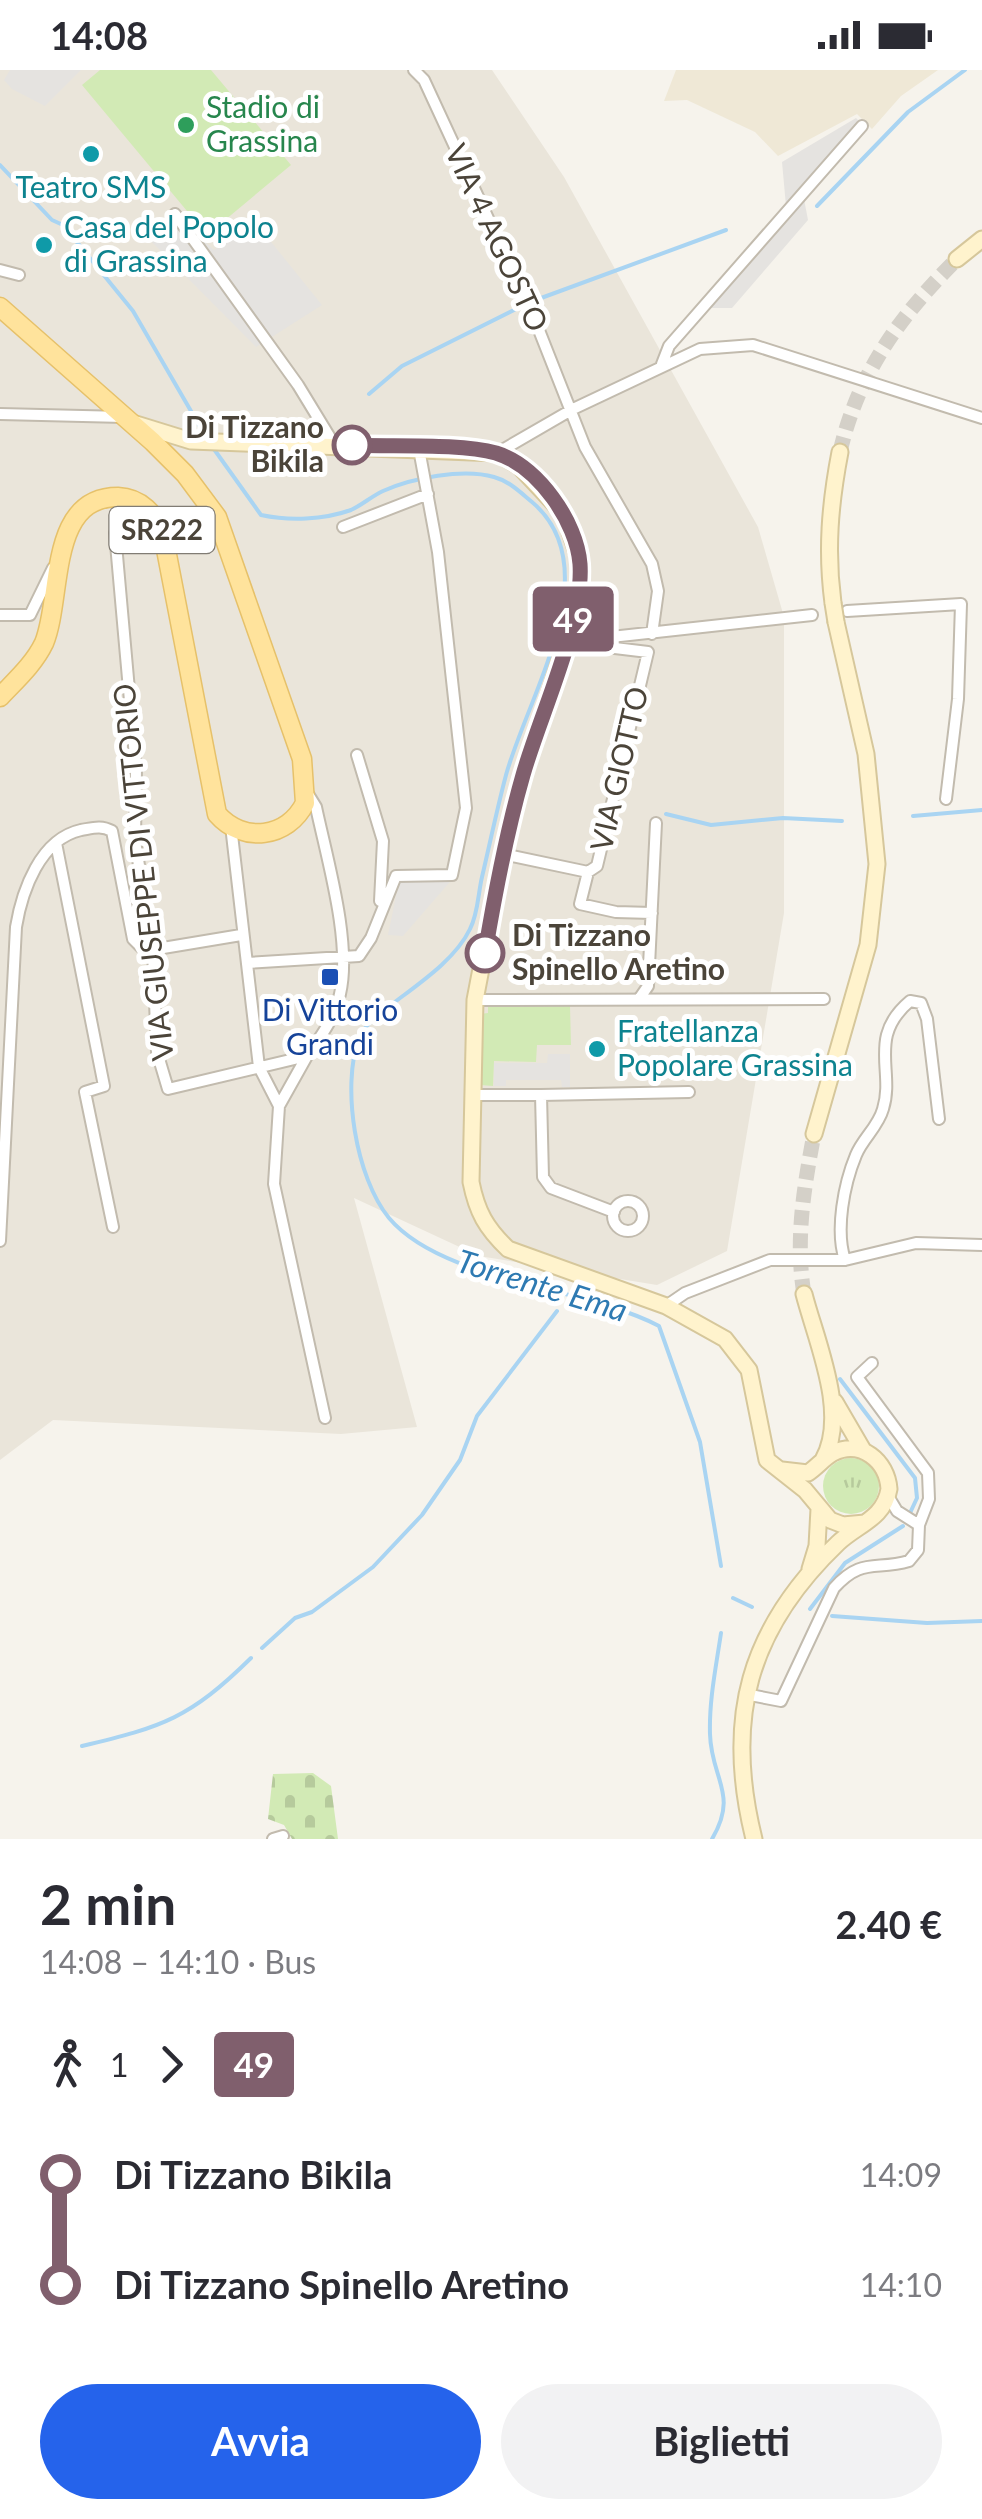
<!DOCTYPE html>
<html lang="it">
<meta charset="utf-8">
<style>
body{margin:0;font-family:Lato,sans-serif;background:#f2f2f3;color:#2b2b33;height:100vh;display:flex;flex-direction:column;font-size:38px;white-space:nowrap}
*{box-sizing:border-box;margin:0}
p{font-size:32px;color:#7c7c81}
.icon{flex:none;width:55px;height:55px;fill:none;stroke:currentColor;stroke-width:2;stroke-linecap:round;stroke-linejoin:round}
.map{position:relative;height:1769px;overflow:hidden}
.panel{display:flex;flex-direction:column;background:#fff;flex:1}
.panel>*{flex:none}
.badge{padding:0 20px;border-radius:8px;font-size:35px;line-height:65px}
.map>.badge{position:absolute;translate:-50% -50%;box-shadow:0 0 0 5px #fff}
.legs{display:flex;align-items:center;gap:15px;height:110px;padding:0 40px;font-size:32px}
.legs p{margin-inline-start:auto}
.head{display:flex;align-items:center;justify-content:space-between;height:170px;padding:0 40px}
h1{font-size:55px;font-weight:700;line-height:75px}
.button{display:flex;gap:20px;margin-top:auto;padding:20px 40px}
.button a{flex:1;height:115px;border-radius:60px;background:#2563eb;color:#fff;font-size:40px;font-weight:700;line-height:115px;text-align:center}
.button a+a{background:#f2f2f3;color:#2b2b33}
ul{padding:0 40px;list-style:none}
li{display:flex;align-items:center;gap:35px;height:110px;font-size:38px}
li i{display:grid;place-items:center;width:15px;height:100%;margin:0 12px;background:currentColor}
li i::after{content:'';width:25px;height:25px;margin:-12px;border:8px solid;border-radius:50%;background:#fff}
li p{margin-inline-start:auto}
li:first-child i{background:linear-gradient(#0000 50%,currentColor 0)}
li:last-child i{background:linear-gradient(currentColor 50%,#0000 0)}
.status{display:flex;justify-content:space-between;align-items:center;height:70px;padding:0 50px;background:#fff;direction:ltr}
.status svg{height:28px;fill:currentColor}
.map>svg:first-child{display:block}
.residential{fill:#eae5da}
.education{fill:#efe8d6}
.grass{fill:url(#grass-tufts)}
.cemetery{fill:url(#cemetery-stones)}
.green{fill:#d2eab5}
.parking{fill:#e5e3e0}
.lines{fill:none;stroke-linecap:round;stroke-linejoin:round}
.stream{stroke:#a9d4f2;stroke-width:4}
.secondary-tunnel{stroke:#d4d0c8;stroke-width:15;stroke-dasharray:15 8;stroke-linecap:butt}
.street-casing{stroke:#c2bbae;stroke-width:14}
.secondary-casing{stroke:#d6c79b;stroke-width:19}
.primary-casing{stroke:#e6c16a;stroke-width:21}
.street{stroke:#fff;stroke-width:10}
.secondary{stroke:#fff3cd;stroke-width:15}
.primary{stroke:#ffe39c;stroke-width:18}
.secondary-bridge-casing{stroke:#d6c79b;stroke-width:19;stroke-linecap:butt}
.secondary-bridge{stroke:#fff3cd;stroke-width:15}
.line-1-casing{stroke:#fff;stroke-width:22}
.line-1{stroke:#805f6d;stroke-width:15}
.leisure-dot{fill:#2e9e5b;stroke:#fff;stroke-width:4}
.culture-dot{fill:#0f9aa8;stroke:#fff;stroke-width:4}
.stop-1-dot{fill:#fff;stroke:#805f6d;stroke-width:5}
.transit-dot{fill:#1a4fb4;stroke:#fff;stroke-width:4}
.labels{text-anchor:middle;stroke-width:10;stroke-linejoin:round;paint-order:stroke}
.shield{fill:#fff;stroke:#817c74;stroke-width:2.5}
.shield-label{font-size:28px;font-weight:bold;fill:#4b4439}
.leisure-label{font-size:30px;fill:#27864d;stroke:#fff;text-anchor:start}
.culture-label{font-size:30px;fill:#0d838f;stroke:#fff;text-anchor:start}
.street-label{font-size:30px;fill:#4b4439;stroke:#fff}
.stop-label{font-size:30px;font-weight:bold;fill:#4b4439;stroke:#fff;text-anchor:end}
.transit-label{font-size:30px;fill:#164399;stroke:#fff}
.water-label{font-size:32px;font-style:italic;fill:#2e7ab2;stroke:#fff}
</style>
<div class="status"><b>14:08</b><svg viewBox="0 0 49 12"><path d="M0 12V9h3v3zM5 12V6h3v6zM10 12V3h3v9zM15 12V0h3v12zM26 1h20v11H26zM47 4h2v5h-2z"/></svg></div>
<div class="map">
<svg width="982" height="1769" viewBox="0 0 982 1769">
<defs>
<pattern id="grass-tufts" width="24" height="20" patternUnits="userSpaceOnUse" patternTransform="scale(2.5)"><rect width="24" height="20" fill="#d2eab5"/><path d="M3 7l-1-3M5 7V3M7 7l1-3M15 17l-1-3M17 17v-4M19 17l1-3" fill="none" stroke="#b6ca9c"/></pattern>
<pattern id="cemetery-stones" width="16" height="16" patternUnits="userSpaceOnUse" patternTransform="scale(2.5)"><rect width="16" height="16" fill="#d2eab5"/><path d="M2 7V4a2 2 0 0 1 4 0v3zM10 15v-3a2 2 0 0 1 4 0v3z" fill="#b6ca9c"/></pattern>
</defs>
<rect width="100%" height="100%" fill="#f6f3ec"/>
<path class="residential" d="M0 0H492L564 107 758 457 784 547V843L727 1181 657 1215 479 1186 354 1128 417 1357 341 1364 53 1350 0 1390Z"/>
<path class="education" d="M676 0H938L901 26 872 59 857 44 778 86 755 62 687 30 664 31Z"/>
<path class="grass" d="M823 1416a28 28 0 1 1 56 0a28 28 0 1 1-56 0Z"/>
<path class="cemetery" d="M313 1703 331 1716 338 1769H292L284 1755 268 1749 273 1704Z"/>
<path class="green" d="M100 0H211L291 95 207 165 82 15Z
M488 936H570L571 975H537L536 992 494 991 493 1016 480 1015V944L488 943Z"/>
<path class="parking" d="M10 0H81L45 36 12 19 4 10Z
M856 48 867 59 804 129 808 150 732 238H712L704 228 786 136 782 92Z
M175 144 214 180 255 152 322 235 256 277 146 166Z
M455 806 403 866 388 865 400 807Z
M548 984H570V1017H562L561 1010H506V1016H494V993H547Z"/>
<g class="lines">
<path class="stream" d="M0 95 52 150 63 155 133 241 206 367
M817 136 908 42 965 0
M533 231 726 160
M369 324 402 296 522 236
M211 375 261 445C289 451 323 450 351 440 362 435 372 426 383 421 412 408 463 398 494 407 509 411 520 422 532 432 610 498 528 625 506 705 497 739 490 773 482 807 478 824 478 844 470 859 447 907 370 939 359 968 341 1017 356 1108 389 1148 443 1212 583 1216 659 1256L700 1372 721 1496
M666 744 711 755 783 748 842 751
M913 746 982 740
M840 1309 915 1408 917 1428 910 1443
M733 1528 752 1537
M810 1539 845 1493 903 1456
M832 1546 927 1553 982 1551
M262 1578 295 1548 312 1542 373 1497 422 1445 460 1390 477 1346 557 1241
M82 1676C163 1657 190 1648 251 1588
M712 1769C739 1724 711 1709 710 1664 709 1630 716 1597 721 1563"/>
<path class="secondary-tunnel" d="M840 382C858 303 900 246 957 189
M804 1224C795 1170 804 1117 814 1064"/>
<defs>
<path id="street" d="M414 0 424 10 535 250 585 377 652 494 658 521 652 564
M175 144 298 315 334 374
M0 200 19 205
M662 294 669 276 862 56
M0 344 124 347
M497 383 573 339 700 279 753 275 982 348
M343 457 428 424
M115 463 136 698 135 771 153 881 157 982 168 1019 307 986C321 966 335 948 340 924 352 873 327 789 316 737L308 724
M847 541 961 534 958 629 946 729
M0 545H30L53 498
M593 569 812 545
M565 572 648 582 597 796 588 802 580 834 616 842 652 843
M357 685 383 771 380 831
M231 756 259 997 279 1036 274 1114 325 1348
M56 773 104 1016 85 1022 113 1157
M503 784 588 802
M247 893 359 886 371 868 396 806 452 805 466 738 438 482 419 379
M639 929 648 916 656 753
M475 930 824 929
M473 1025H541L543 1107 551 1118 614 1142
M541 1025 689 1022
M279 1036 307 986
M613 1146a15 15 0 1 1 30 0a15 15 0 1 1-30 0Z
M0 1171 16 857C22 821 40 769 81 760 93 758 101 755 112 761L133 869 145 881 241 865
M845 1190C835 1160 844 1114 856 1085 863 1068 878 1057 883 1039 895 1001 867 967 910 931L921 933 927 949 939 1049
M666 1236 685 1223 770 1190H845L916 1173 982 1175
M888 1426 897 1441 919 1455
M745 1624 781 1631 834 1518C862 1487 875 1501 909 1491L918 1480 919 1455 929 1429 928 1403 857 1307 872 1293
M273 1769 283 1766"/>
<path id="secondary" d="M957 189 982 169
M136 354 191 371 497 383 519 396 564 444 580 491 579 532 523 705 503 784 475 930 471 1112C477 1142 486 1158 508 1179L666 1236 725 1269 749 1300 767 1390 805 1420 830 1450 843 1455 865 1453
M833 533C826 481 830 434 840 382
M814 1064 868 875 877 794 866 684 836 552
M804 1224C816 1271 849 1344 823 1390
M835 1332 863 1380
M810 1499 817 1476 819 1439
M754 1769C724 1649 748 1559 838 1473 858 1454 884 1449 889 1419 887 1391 861 1369 833 1383 824 1388 817 1397 808 1403L782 1400"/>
<path id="primary" d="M0 237 153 372 185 404 217 447 302 689 305 733C288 768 243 774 217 744L163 464C155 444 141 428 118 427 47 427 63 527 44 573 34 594 16 610 0 627"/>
</defs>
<use href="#street" class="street-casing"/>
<use href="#secondary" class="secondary-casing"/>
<use href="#primary" class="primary-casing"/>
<use href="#street" class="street"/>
<use href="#secondary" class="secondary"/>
<use href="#primary" class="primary"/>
<defs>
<path id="secondary-bridge" d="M833 533 836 552"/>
</defs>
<use href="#secondary-bridge" class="secondary-bridge-casing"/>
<use href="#secondary-bridge" class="secondary-bridge"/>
</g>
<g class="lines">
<defs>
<path id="line-1" d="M352 375C391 377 460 373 496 383 538 396 577 452 580 494 584 553 540 645 523 705 506 764 495 823 485 883"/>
</defs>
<use href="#line-1" class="line-1-casing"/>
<use href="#line-1" class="line-1"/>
</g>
<circle class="leisure-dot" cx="186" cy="55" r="10"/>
<g class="culture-dot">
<circle cx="91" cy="84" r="10"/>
<circle cx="44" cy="175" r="10"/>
<circle cx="597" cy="979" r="10"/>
</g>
<g class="stop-1-dot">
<circle cx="352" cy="375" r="18"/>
<circle cx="485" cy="883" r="18"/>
</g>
<rect class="transit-dot" x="320" y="897" width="20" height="20" rx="5"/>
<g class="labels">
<rect class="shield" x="109.5" y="437" width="105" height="46" rx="8"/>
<g class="shield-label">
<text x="162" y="470">SR222</text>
</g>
<g class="leisure-label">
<text x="206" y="48">Stadio di<tspan x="206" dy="34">Grassina</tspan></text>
</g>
<g class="culture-label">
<text x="91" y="128" text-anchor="middle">Teatro SMS</text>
<text x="64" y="168">Casa del Popolo<tspan x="64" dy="34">di Grassina</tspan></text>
<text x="617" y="972">Fratellanza<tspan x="617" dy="34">Popolare Grassina</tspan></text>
</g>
<g class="street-label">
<text transform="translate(496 168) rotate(65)" y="10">VIA 4 AGOSTO</text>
<text transform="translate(620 699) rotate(-77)" y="10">VIA GIOTTO</text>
<text transform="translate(144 802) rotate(-96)" y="10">VIA GIUSEPPE DI VITTORIO</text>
</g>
<g class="stop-label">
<text x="324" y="368">Di Tizzano<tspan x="324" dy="34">Bikila</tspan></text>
<text x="512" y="876" text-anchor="start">Di Tizzano<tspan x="512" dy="34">Spinello Aretino</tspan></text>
</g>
<g class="transit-label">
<text x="330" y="951">Di Vittorio<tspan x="330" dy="34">Grandi</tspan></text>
</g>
<g class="water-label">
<text transform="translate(542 1216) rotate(17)" y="11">Torrente Ema</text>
</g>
</g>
</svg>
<b class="badge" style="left:573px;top:549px;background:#805f6d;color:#fff">49</b>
</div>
<section class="panel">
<div class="head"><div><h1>2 min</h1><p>14:08 – 14:10 · Bus</p></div><b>2.40 €</b></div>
<div class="legs"><svg class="icon" aria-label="walk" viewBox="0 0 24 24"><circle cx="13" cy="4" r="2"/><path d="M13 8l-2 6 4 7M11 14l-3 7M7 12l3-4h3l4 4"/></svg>1<svg class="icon" aria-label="forward" viewBox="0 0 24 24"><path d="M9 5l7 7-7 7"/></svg><b class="badge" style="background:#805f6d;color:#fff">49</b></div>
<ul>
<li><i style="color:#805f6d"></i><b>Di Tizzano Bikila</b><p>14:09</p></li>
<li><i style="color:#805f6d"></i><b>Di Tizzano Spinello Aretino</b><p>14:10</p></li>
</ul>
<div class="button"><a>Avvia</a><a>Biglietti</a></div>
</section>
